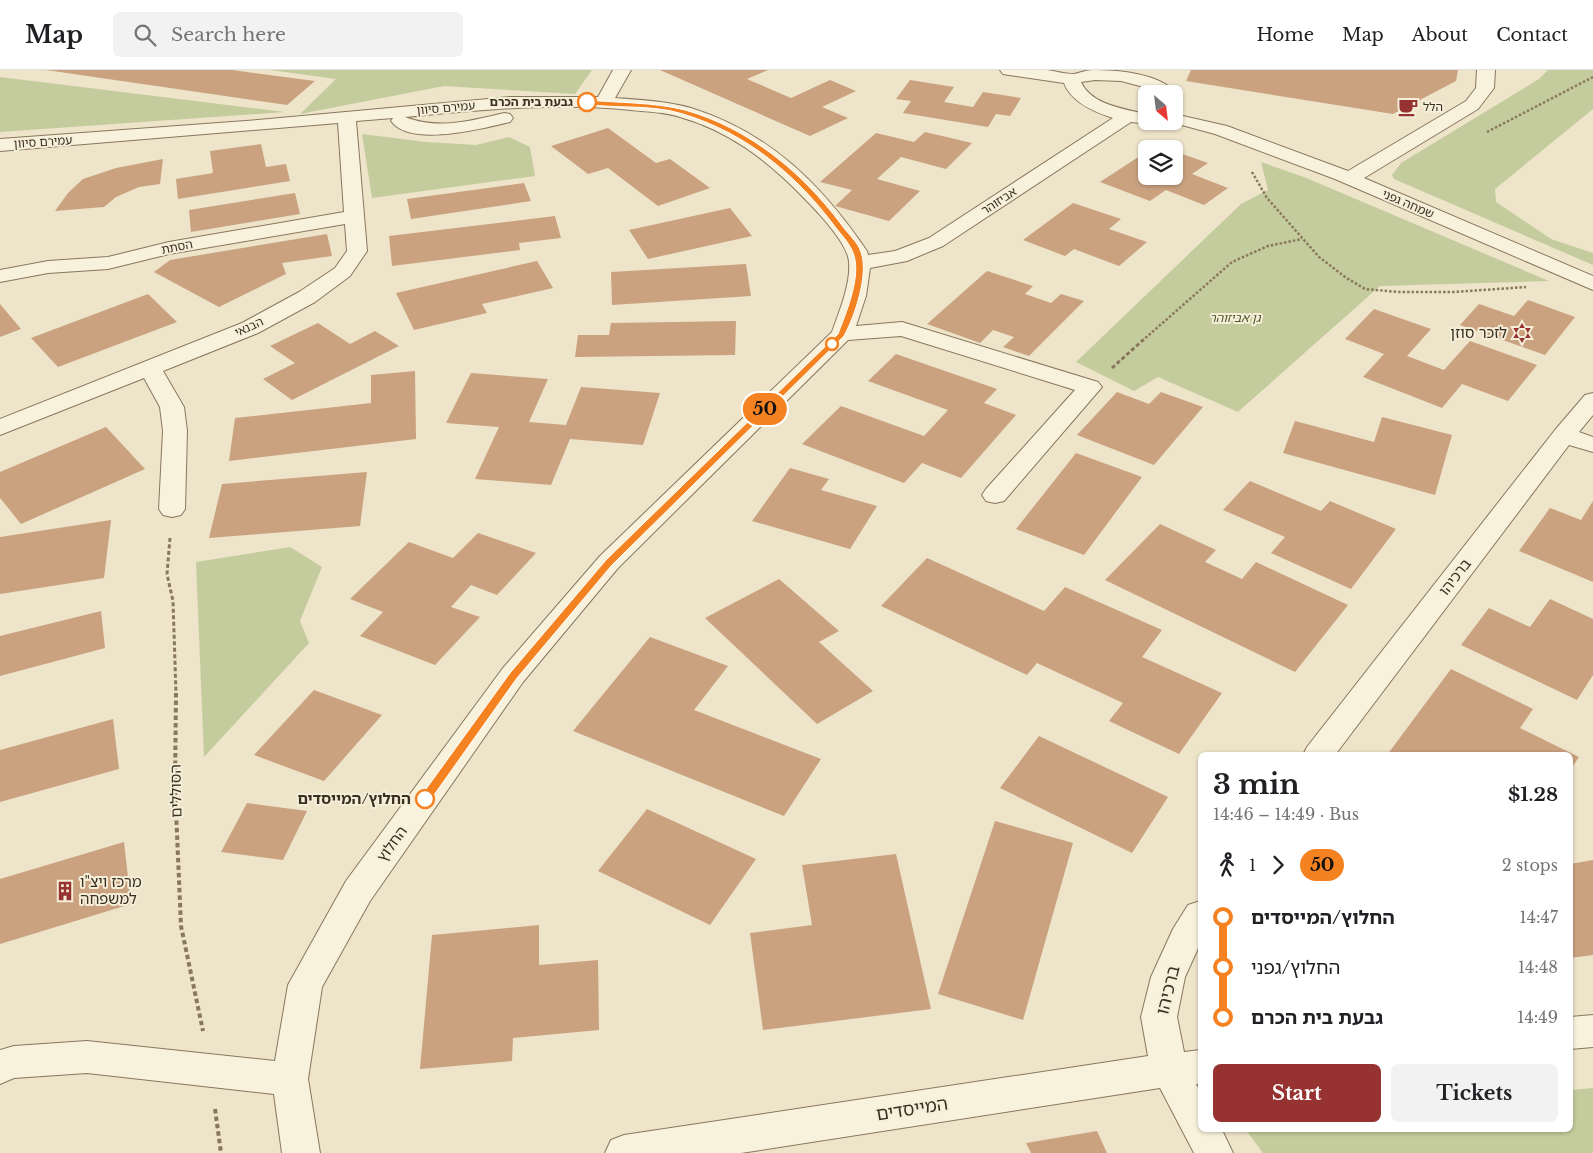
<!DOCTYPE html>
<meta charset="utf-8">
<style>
body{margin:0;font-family:"Libre Baskerville","Noto Sans Hebrew",serif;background:#f2f2f2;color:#202124;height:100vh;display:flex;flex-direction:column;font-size:19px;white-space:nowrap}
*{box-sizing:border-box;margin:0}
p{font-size:16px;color:#757577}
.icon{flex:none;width:28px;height:28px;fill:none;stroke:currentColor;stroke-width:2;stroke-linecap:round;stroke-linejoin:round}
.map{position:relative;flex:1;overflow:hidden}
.drawer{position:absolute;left:1198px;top:682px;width:375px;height:380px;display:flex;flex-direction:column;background:#fff;border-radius:8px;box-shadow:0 1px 4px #0004}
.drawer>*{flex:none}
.badge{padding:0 10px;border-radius:16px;font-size:18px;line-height:32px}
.needle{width:32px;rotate:152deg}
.buttons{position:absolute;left:1138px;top:15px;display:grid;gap:10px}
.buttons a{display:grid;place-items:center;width:45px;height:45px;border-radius:8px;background:#fff;box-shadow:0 1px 4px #0004;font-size:25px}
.map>.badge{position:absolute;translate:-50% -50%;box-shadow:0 0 0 2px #fff}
.legs{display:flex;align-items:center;gap:8px;height:55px;padding:0 15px;font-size:16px}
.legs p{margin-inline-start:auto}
.headline{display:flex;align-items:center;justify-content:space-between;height:85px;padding:0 15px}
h1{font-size:28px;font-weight:700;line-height:38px}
.button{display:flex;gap:10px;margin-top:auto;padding:10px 15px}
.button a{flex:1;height:58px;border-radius:8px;background:#963330;color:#fff;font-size:20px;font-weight:700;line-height:58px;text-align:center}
.button a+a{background:#f2f2f2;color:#202124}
ul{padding:0 15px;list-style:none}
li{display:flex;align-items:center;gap:18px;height:50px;font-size:19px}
li i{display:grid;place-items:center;width:8px;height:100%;margin:0 6px;background:currentColor}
li i::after{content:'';width:12px;height:12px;margin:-6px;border:4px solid;border-radius:50%;background:#fff}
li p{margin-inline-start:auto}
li:first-child i{background:linear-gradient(#0000 50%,currentColor 0)}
li:last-child i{background:linear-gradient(currentColor 50%,#0000 0)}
header{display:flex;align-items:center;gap:30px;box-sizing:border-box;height:70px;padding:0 25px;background:#fff;border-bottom:1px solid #e0e0e0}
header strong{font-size:24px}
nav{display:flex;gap:28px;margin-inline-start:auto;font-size:18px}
.search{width:350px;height:45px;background:#f2f2f2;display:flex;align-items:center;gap:12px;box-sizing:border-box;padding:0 18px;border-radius:8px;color:#757577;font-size:19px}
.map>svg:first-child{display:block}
.green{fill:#c4cc9d}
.building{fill:#caa280}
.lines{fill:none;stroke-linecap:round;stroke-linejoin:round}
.minor-casing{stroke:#89775e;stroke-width:2}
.path-far2{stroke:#89775e;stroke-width:2.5;stroke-dasharray:2.5 2;stroke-linecap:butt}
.path-far1{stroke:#89775e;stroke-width:3;stroke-dasharray:4 2.5;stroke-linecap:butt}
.path{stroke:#89775e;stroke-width:4;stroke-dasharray:4.5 3;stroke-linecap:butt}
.minor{fill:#f8f1dc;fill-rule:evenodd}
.line-1{fill:#f58220;stroke:#fff}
.stop-1-dot{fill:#fff;stroke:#f58220;stroke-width:2.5}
.labels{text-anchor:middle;stroke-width:4;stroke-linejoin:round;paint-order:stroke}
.far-stop-label{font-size:12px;font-weight:bold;fill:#3a2e21;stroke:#f5eed8;text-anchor:end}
.far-poi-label{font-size:12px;fill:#3a2e21;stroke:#f5eed8;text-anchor:start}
.far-street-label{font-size:12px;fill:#3a2e21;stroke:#f5eed8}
.far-park-label{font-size:12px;font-style:italic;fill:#485628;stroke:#f5eed8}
.poi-label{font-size:15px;fill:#3a2e21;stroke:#f5eed8;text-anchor:end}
.street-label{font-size:15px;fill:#3a2e21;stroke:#f5eed8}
.stop-label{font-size:15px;font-weight:bold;fill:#3a2e21;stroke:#f5eed8;text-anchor:end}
.near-street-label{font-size:18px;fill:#3a2e21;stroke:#f5eed8}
</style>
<header>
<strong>Map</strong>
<div class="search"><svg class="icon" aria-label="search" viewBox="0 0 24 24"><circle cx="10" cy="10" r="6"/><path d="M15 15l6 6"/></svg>Search here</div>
<nav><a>Home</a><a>Map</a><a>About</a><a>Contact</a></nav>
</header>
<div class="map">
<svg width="1593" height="1083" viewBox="0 0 1593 1083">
<rect width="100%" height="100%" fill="#ede4c9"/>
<path class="green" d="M270 0H592L575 24 444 16 300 44 336 9Z
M1548 0H1593V39L1495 119 1496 132 1551 169 1593 183V195L1394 109 1392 105 1401 93 1539 9Z
M0 7 285 42 0 62Z
M362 64 426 72 476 75 509 67 530 77 535 106 372 128Z
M1261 92 1304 107 1549 211 1380 216 1238 342 1158 307 1134 321 1076 292 1241 134 1268 120Z
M290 477 322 497 300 551 309 573 204 687 196 492Z
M1593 1018V1083H1263L1246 1060H1570V1020Z"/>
<path class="building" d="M46 0H232L315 11 287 35Z
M660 0H768L747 9 791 28 830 10 856 21 822 37 848 48 810 66Z
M1191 0H1458L1456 11 1393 44 1186 11Z
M910 10 954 17 944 32 973 37 983 22 1021 28 1010 46 996 44 988 57 903 43 911 31 896 29Z
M608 58 656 93 670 89 710 118 658 136 608 98 588 104 551 76Z
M925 62 972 73 946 99 901 87 877 109 920 121 889 151 835 136 852 120 820 112 876 63 914 72Z
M261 74 266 97 286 94 290 111 178 129 176 109 213 103 210 81Z
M1174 81 1208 93 1192 104 1228 118 1204 135 1166 120 1150 131 1100 112 1146 82V106H1174Z
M163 89 160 114 139 117 116 127 104 137 55 141 68 123 83 109 116 98Z
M524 113 531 131 411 149 407 129Z
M295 123 300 144 191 162 189 140Z
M1073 133 1121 149 1109 159 1147 172 1119 196 1074 179 1065 186 1023 170Z
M730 138 752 166 648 189 629 160Z
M555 146 561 168 519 173 520 180 392 196 389 166Z
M327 164 332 186 282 193 286 204 219 237 154 202 170 190Z
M537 191 553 218 482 234 487 243 414 260 396 223Z
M746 194 751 226 612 235 611 202Z
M987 201 1033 216 1025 224 1051 233 1061 224 1084 231 1029 286 1003 277 1014 267 993 260 980 273 927 254Z
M148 224 177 252 58 297 31 268Z
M1528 230 1575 247 1545 285 1460 255 1479 234 1514 246Z
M0 234 21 259 0 267Z
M1374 239 1431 259 1407 286 1444 300 1470 271 1537 295 1508 331 1462 314 1442 338 1363 307 1384 284 1345 269Z
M736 251 735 285 575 287 578 265H609L611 253Z
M318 253 350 274 375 261 399 276 292 330 263 309 295 293 270 276Z
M896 284 997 319 984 333 1016 345 961 408 922 393 904 413 802 374 841 336 924 366 948 340 868 311Z
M415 301 416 369 229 391 235 348 371 333V305Z
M471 303 548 309 529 352 566 355 581 317 660 323 643 375 570 369 551 415 475 409 499 357 446 353Z
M1117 322 1149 334 1161 322 1203 337 1154 395 1077 365Z
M1382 347 1452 365 1435 425 1283 383 1295 351 1374 372Z
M106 357 145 399 21 454 0 428V402Z
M1076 383 1142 407 1084 485 1016 459Z
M790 398 829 409 821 420 877 436 850 479 752 451Z
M367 402 360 456 209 468 222 414Z
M1250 411 1321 441 1330 431 1396 459 1351 519 1271 483 1285 467 1223 440Z
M1593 431V512L1519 481 1550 438 1581 450Z
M111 450 104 508 0 524V467Z
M1160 454 1216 480 1205 492 1242 509 1256 492 1348 535 1295 602 1105 510Z
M478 463 536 483 497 525 471 515 451 537 480 547 435 595 360 566 383 542 350 529 409 472 453 488Z
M927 488 1044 541 1065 517 1162 560 1142 587 1222 623 1179 684 1109 651 1123 633 1037 593 1027 605 881 536Z
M779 509 839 561 819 572 873 621 817 654 705 548Z
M1550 529 1593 549V605L1577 630 1461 575 1489 538 1530 557Z
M101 541 105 578 0 606V566Z
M650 567 728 596 694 640 821 689 784 746 573 661Z
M1451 599 1533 639 1520 658 1579 687 1570 700V685H1387Z
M314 620 382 645 324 711 254 685Z
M113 649 119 699 0 732V680Z
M1039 666 1168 727 1132 783 1000 718Z
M247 733 307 741 283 790 221 782Z
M647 739 756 789 710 855 598 801Z
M995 751 1073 773 1023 950 938 924Z
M124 772 131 834 0 874V809Z
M896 784 931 939 763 960 750 863 812 855 802 795Z
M1593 790V885L1570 888V794Z
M539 855V895L598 890 599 960 513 968 512 991 420 999 432 865Z
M1097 1061 1107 1083H1031L1026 1073Z"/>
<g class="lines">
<defs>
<path id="minor" d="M613 0H631L615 28C640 30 666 31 691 38 770 63 821 114 867 181L868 185 895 181 929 168 1113 48C1094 42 1071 32 1064 13L1009 5 1003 4 1000 0C1016 0 1032 0 1047 0 1055 1 1065 4 1074 4 1080 3 1086 0 1093 0 1116 0 1162 3 1176 24L1174 27V24H1155L1140 16 1121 11 1095 10 1081 12C1091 35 1125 39 1146 44L1147 51 1140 53 1131 52 943 176 907 191 870 198 866 226 856 256 902 252 1098 312 1102 317 1004 431 995 433 986 431 982 425 986 419 1075 320 901 266 848 270 618 498 523 612 370 831 322 917 308 1009 320 1083H282L274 1024 87 1003 14 1008 0 1014V980L14 976 87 971 275 991 288 915 346 811 503 598 600 486 832 262C839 242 851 214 849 192 848 173 816 140 802 126 767 90 729 61 680 47 665 42 648 42 631 40 556 32 481 40 405 47 439 60 470 51 504 43L510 44 513 48 510 52C484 58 410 78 391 51L393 48 356 51 367 181 350 206 315 232 258 263 163 301 184 337 187 361 185 439 181 445 172 447 163 445 159 439 163 361 160 337 144 308 0 365V349L242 253 299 222 335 198 347 181 345 154 169 184 108 199 48 203 0 212V200L48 191 108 187 169 172 344 142 338 53 0 81V69L258 50 510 27H598Z
M1477 0H1495L1494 18 1478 39 1364 108 1593 206V220L1335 109 1215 64 1167 51H1174V44L1227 56 1348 101 1466 31 1476 18Z
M1593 323V345L1579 362 1593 367V382L1569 375 1335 685H1303L1307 677 1555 360 1585 325Z
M1200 831V874L1185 907 1177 947 1184 982 1200 980V1014H1196L1200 1021V1060H1222L1233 1083H1194L1160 1018 741 1083H605L611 1070 624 1065 1148 986 1141 947 1151 907 1173 859 1188 835Z
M1593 945V977L1570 979V947Z"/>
</defs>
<use href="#minor" class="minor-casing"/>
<path class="path-far2" d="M1487 62 1593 7
M1252 102 1267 128 1319 187 1345 207 1365 219 1398 222H1454L1526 217
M1142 271 1232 192 1268 176 1302 169"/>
<path class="path-far1" d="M1112 298 1143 270
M170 468 167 504 173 531 176 624"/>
<path class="path" d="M176 623 175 717 181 856 203 961
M215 1039 221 1083"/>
<use href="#minor" class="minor"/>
</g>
<path class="line-1" d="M587 30C619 33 653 32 685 40 749 58 802 102 841 154 847 163 858 172 861 182 869 204 855 246 844 266L612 495 517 608 429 732 425 733 419 729 421 726 510 603 606 490 838 264C846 243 859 212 855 190 853 177 844 168 836 158 797 105 746 63 683 44 651 34 617 39 584 34L583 32Z"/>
<defs>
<symbol id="cafe-bare" viewBox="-9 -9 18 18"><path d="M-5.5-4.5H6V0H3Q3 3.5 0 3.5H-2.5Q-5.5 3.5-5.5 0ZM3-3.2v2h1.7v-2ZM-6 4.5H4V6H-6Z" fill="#963330" stroke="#f5eed8" stroke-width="2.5" paint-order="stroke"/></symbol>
<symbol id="synagogue-bare" viewBox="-9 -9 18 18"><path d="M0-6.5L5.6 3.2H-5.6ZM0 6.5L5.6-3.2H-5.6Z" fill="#963330" stroke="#f5eed8" stroke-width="2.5" paint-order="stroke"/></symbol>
<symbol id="building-bare" viewBox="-9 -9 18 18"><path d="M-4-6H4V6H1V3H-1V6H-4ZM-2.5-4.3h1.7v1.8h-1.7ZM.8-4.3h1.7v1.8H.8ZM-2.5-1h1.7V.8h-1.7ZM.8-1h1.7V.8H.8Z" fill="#963330" stroke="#f5eed8" stroke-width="2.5" paint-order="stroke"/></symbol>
</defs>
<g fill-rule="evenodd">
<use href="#cafe-bare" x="1394" y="23" width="28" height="28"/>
<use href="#synagogue-bare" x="1508" y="249" width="28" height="28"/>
<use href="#building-bare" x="51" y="807" width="28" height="28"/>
</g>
<g class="stop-1-dot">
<circle cx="587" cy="32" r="9"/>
<circle cx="832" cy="274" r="6"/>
<circle cx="425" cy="729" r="9"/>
</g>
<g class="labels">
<g class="far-stop-label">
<text x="573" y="36">גבעת בית הכרם</text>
</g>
<g class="far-poi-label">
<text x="1423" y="41">הלל</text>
</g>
<g class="far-street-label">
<text transform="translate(446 38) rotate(-5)" y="4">עמירם סיוון</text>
<text transform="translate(43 72) rotate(-4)" y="4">עמירם סיוון</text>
<text transform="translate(999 131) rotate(-33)" y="4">אביזוהר</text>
<text transform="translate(1408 134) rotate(23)" y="4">שמחה גפני</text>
<text transform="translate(177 177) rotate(-11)" y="4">הסתת</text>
<text transform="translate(249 257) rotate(-25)" y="4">הבנאי</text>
</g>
<g class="far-park-label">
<text x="1235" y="252">גן אביזוהר</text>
</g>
<g class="poi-label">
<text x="1507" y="268">לזכר סוזן</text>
<text x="80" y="817" text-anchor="start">מרכז ויצ"ו<tspan x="80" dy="17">למשפחה</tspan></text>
</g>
<g class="street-label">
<text transform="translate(1455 507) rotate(-52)" y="5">ברכיהו</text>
<text transform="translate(176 721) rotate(-91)" y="5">הסוללים</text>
<text transform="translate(392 774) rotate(-54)" y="5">החלוץ</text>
</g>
<g class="stop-label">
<text x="411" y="734">החלוץ/המייסדים</text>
</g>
<g class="near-street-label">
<text transform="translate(1168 920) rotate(-76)" y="6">ברכיהו</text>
<text transform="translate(912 1039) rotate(-9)" y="6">המייסדים</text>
</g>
</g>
</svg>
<div class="buttons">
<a><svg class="needle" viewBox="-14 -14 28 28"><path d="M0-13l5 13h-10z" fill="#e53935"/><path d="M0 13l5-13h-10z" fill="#757577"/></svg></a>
<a><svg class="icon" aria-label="layers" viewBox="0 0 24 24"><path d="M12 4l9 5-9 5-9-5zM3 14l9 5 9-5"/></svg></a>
</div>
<b class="badge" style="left:765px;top:339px;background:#f58220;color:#111">50</b>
<section class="drawer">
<div class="headline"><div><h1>3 min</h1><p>14:46 – 14:49 · Bus</p></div><b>$1.28</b></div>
<div class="legs"><svg class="icon" aria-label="walk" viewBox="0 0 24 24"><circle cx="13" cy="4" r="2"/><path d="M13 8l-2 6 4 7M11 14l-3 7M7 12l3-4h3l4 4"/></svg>1<svg class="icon" aria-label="forward" viewBox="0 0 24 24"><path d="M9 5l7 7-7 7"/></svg><b class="badge" style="background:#f58220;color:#111">50</b><p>2 stops</p></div>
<ul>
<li><i style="color:#f58220"></i><b>החלוץ/המייסדים</b><p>14:47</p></li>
<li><i style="color:#f58220"></i><span>החלוץ/גפני</span><p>14:48</p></li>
<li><i style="color:#f58220"></i><b>גבעת בית הכרם</b><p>14:49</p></li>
</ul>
<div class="button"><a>Start</a><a>Tickets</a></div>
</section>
</div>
